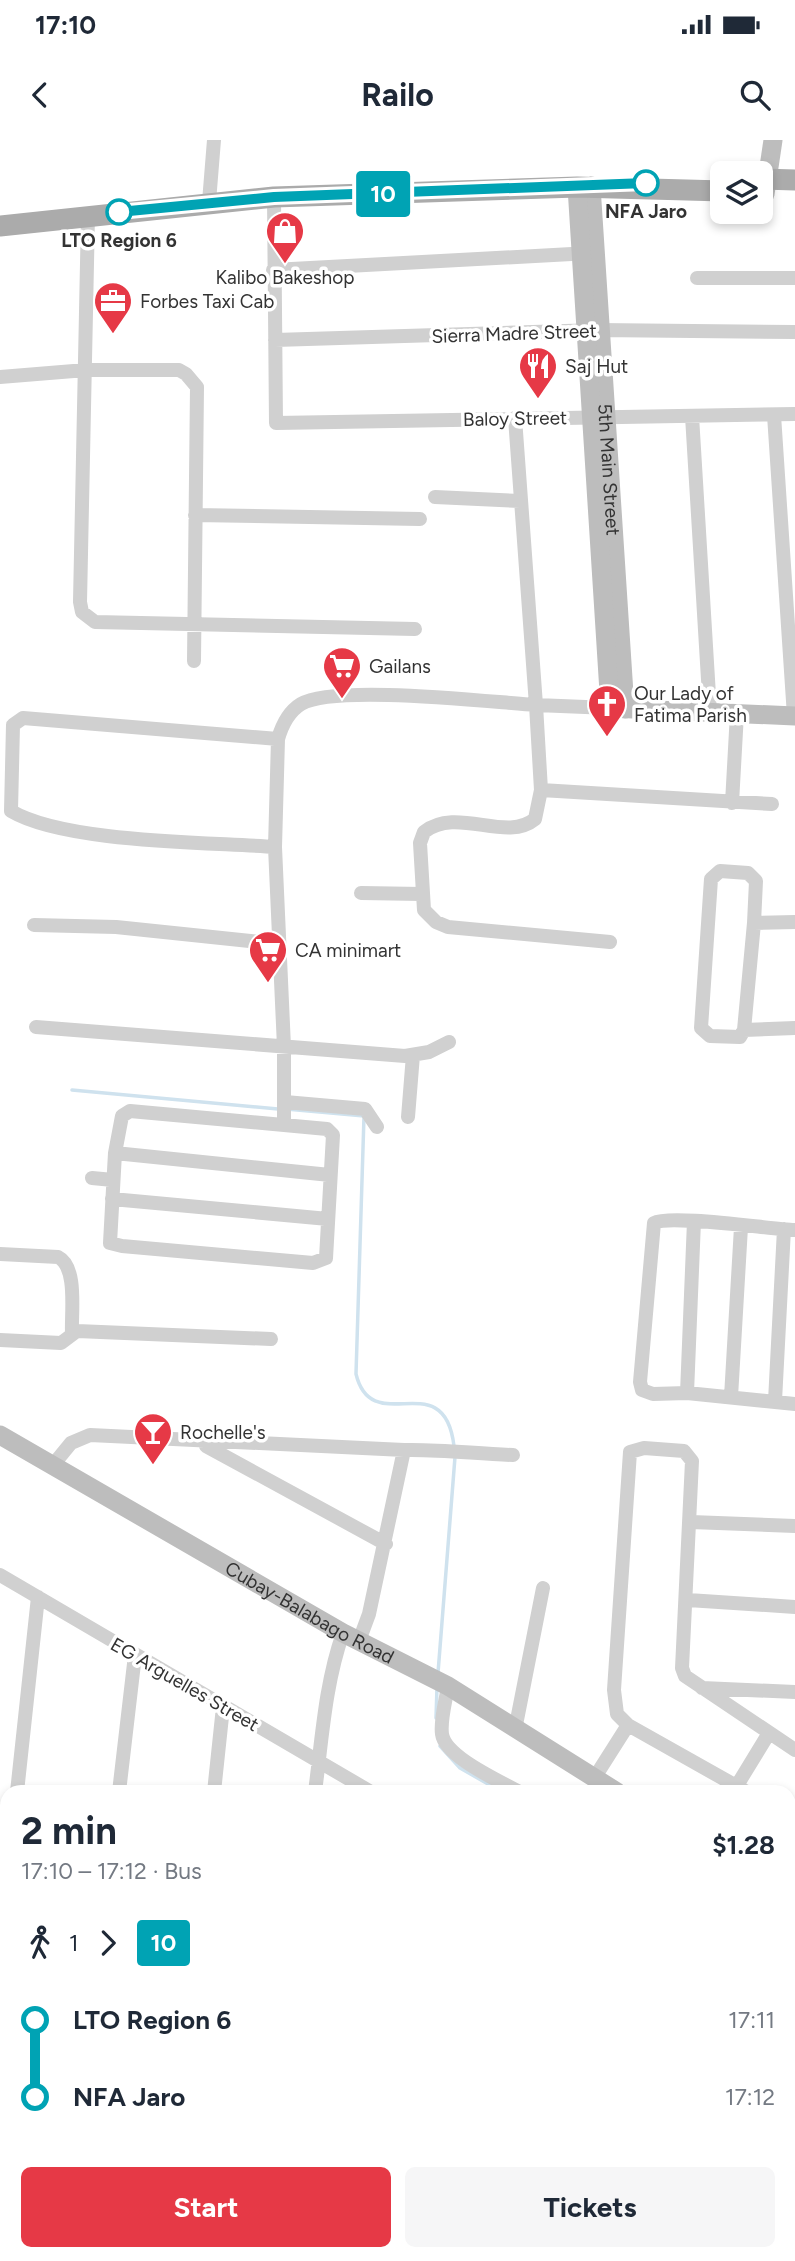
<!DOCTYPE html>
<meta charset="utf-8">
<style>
body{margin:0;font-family:Figtree,sans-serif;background:#f6f6f7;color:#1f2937;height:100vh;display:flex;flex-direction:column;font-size:26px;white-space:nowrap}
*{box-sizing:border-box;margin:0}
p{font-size:23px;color:#747a83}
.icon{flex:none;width:38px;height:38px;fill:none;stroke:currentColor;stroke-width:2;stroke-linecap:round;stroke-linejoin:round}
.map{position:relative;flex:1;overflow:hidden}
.side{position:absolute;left:0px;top:1645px;width:796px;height:476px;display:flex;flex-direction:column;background:#fff;border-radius:21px 21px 0 0;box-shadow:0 4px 10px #0003}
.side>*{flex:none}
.badge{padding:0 14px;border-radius:5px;font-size:24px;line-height:46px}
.buttons{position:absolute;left:710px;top:21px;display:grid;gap:14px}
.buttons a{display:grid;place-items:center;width:63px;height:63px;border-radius:10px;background:#fff;box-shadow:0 4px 10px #0003;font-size:35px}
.map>.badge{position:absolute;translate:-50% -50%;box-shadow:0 0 0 4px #fff}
.legs{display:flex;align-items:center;gap:10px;height:77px;padding:0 21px;font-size:23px}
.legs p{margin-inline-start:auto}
.head{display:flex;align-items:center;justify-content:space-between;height:119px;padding:0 21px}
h1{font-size:38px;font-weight:700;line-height:52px}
.action{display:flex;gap:14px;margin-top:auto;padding:14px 21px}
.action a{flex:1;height:80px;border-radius:10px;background:#e63946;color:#fff;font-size:28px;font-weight:700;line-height:80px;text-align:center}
.action a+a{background:#f6f6f7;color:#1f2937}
ul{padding:0 21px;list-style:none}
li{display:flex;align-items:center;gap:24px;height:77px;font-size:26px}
li i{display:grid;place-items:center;width:10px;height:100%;margin:0 9px;background:currentColor}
li i::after{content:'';width:18px;height:18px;margin:-9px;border:5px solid;border-radius:50%;background:#fff}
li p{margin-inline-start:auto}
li:first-child i{background:linear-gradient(#0000 50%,currentColor 0)}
li:last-child i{background:linear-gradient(currentColor 50%,#0000 0)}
.status{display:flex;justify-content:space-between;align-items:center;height:49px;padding:0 35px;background:#fff;direction:ltr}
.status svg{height:19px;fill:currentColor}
header{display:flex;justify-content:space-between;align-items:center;height:91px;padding:0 21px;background:#fff;font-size:32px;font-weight:700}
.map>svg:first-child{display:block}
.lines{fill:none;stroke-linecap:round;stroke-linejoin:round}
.stream{stroke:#cfe2ee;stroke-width:3.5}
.street{stroke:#d0d0d0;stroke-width:14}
.secondary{stroke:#bdbdbd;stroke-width:19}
.primary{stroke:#ababab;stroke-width:21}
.line-1-casing{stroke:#fff;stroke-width:16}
.line-1{stroke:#00a3b4;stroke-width:10}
.stop-1-dot{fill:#fff;stroke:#00a3b4;stroke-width:3.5}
.labels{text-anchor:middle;stroke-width:7;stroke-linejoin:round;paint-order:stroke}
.stop-label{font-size:19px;font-weight:bold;fill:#333;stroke:#fff}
.poi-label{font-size:19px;fill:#333;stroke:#fff;text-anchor:start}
.street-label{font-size:19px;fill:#333;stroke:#fff}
</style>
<div class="status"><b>17:10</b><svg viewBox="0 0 49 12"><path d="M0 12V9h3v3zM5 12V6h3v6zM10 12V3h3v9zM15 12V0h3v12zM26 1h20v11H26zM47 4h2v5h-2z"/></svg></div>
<header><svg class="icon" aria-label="back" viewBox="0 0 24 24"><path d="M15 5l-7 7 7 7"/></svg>Railo<svg class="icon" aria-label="search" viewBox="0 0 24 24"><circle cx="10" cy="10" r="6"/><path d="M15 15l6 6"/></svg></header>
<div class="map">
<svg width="795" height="2121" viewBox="0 0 795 2121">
<rect width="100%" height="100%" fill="#fff"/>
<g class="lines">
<path class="stream" d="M72 950 278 969
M286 969 364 976 356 1234C372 1300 444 1223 454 1306
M438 1533 455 1317
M436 1578 437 1547
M440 1606 460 1628 502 1652"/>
<path class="street" d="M274 57 276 283 795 274
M209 62 214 0
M88 75 80 462 82 472 95 482 415 489
M273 130 590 113
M697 138H795
M275 200 598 190 795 192
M0 237 86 230H179L186 234 197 247 194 521
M774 275 794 576
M692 276 710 572
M515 278 536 565 610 568
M435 357 520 361
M195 375 420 379
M23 578 278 599 275 707C209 702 65 703 11 671L13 585Z
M278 599C282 585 288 572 301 564 335 544 489 562 536 565L541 650 535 679C506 703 457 666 424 692L420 703 424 770 436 782 448 787 610 802
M541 650 772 664
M732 663 737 573
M275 707 284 907V984
M361 753 422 754
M754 783 744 890 740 897 710 896 701 888 711 739 720 731 748 733 756 741 754 783 795 782
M34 785 116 787 279 804
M36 887 405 916 429 912 449 902
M744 890 795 888
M285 962 365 969 377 987
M130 971 327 989 333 995 326 1118 313 1123 122 1106 110 1103 115 1013 122 976Z
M408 977 413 915
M115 1013 330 1035
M92 1038 113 1040
M112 1059 328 1079
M795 1090C769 1089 670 1074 654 1083L640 1242 642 1250 653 1254 687 1253 795 1264
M0 1114 58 1117C78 1127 71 1173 72 1193
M0 1200 61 1203 77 1191 271 1199
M687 1253 694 1081
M731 1257 741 1087
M775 1261 784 1089
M206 1306 386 1404
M404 1310C441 1309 477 1314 513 1315
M53 1325 71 1303 90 1295 404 1310 369 1474 359 1501
M691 1382 795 1386
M0 1435 371 1652
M688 1460 795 1467
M448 1546C446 1560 440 1580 442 1594 445 1617 500 1641 519 1652
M702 1548 795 1552
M516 1585 543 1448
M595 1637 628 1585
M17 1652 38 1457
M119 1652 135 1515
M214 1652 223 1567
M315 1652C322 1599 325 1544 343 1493
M733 1652 769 1593
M747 1652 628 1585 617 1574 614 1550 630 1312 644 1308 684 1311 692 1321 682 1528 685 1536 795 1610
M789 1681 795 1685
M0 1803 7 1739
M0 2082 7 2083
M706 2114H724"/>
<g class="secondary">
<path id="s1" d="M591 46 625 569"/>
<path d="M577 47 610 568 795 576"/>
<path d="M765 54 773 0"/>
<path id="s2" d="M0 1295 343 1493 448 1546 617 1652"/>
<path d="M789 1762 795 1766"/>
</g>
<path class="primary" d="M761 39 795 40
M0 86 274 57 577 47 723 51"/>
</g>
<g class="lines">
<defs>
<path id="line-1" d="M119 72 274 57 646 43"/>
</defs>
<use href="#line-1" class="line-1-casing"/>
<use href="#line-1" class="line-1"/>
</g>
<defs>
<symbol id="shop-pin" viewBox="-11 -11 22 30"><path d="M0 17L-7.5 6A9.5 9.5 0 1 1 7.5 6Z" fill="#e63946" stroke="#fff"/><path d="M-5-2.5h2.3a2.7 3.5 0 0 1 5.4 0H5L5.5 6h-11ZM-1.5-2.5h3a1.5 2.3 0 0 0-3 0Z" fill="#fff"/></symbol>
<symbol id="office-pin" viewBox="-11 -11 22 30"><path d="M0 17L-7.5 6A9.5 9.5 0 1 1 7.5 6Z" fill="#e63946" stroke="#fff"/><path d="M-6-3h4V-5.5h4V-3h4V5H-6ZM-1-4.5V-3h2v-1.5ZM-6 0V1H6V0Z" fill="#fff"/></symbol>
<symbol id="restaurant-pin" viewBox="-11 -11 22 30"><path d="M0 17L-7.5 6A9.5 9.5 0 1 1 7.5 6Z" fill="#e63946" stroke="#fff"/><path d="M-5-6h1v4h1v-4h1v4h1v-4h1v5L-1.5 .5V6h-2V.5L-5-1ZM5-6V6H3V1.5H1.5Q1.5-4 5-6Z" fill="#fff"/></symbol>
<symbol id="supermarket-pin" viewBox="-11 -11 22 30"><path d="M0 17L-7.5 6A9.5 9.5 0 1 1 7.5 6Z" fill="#e63946" stroke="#fff"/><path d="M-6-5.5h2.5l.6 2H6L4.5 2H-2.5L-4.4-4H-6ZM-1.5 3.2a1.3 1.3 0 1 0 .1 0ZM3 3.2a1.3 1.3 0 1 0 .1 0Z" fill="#fff"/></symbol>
<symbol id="church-pin" viewBox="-11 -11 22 30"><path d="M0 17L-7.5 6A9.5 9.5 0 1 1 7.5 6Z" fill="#e63946" stroke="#fff"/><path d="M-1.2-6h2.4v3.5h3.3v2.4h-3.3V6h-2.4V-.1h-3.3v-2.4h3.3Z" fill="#fff"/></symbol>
<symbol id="bar-pin" viewBox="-11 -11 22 30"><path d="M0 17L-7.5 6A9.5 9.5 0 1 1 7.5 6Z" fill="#e63946" stroke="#fff"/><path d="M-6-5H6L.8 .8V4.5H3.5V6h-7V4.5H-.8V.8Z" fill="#fff"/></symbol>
</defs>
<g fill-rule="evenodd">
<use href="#shop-pin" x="263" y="69" width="44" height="60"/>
<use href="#office-pin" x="91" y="139" width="44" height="60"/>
<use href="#restaurant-pin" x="516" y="204" width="44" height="60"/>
<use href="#supermarket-pin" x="320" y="504" width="44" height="60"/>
<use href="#church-pin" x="585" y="542" width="44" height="60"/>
<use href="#supermarket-pin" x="246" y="788" width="44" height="60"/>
<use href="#bar-pin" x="131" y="1270" width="44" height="60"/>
</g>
<g class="stop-1-dot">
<circle cx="646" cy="43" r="12"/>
<circle cx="119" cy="72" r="12"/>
</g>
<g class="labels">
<g class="stop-label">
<text x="646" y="78">NFA Jaro</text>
<text x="119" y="107">LTO Region 6</text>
</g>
<g class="poi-label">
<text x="285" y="144" text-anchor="middle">Kalibo Bakeshop</text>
<text x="140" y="168">Forbes Taxi Cab</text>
<text x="565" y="233">Saj Hut</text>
<text x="369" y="533">Gailans</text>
<text x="634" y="560">Our Lady of<tspan x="634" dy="22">Fatima Parish</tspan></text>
<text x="295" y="817">CA minimart</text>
<text x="180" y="1299">Rochelle's</text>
</g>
<g class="street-label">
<text transform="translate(514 193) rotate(-2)" y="7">Sierra Madre Street</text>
<text transform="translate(515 278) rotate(-1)" y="7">Baloy Street</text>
<text dy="7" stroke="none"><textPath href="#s1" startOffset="284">5th Main Street</textPath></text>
<text dy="7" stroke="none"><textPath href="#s2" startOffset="357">Cubay-Balabago Road</textPath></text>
<text transform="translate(185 1544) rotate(30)" y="7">EG Arguelles Street</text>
</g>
</g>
</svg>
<div class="buttons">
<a><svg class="icon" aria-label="layers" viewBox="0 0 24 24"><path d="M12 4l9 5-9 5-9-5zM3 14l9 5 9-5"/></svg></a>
</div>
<b class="badge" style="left:383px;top:54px;background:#00a3b4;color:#fff">10</b>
<section class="side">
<div class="head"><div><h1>2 min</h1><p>17:10 – 17:12 · Bus</p></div><b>$1.28</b></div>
<div class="legs"><svg class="icon" aria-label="walk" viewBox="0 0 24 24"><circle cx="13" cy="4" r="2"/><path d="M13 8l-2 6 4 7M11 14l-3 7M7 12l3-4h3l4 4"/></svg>1<svg class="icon" aria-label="forward" viewBox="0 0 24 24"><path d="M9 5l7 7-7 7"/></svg><b class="badge" style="background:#00a3b4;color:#fff">10</b></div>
<ul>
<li><i style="color:#00a3b4"></i><b>LTO Region 6</b><p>17:11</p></li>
<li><i style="color:#00a3b4"></i><b>NFA Jaro</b><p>17:12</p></li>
</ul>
<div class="action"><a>Start</a><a>Tickets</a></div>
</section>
</div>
